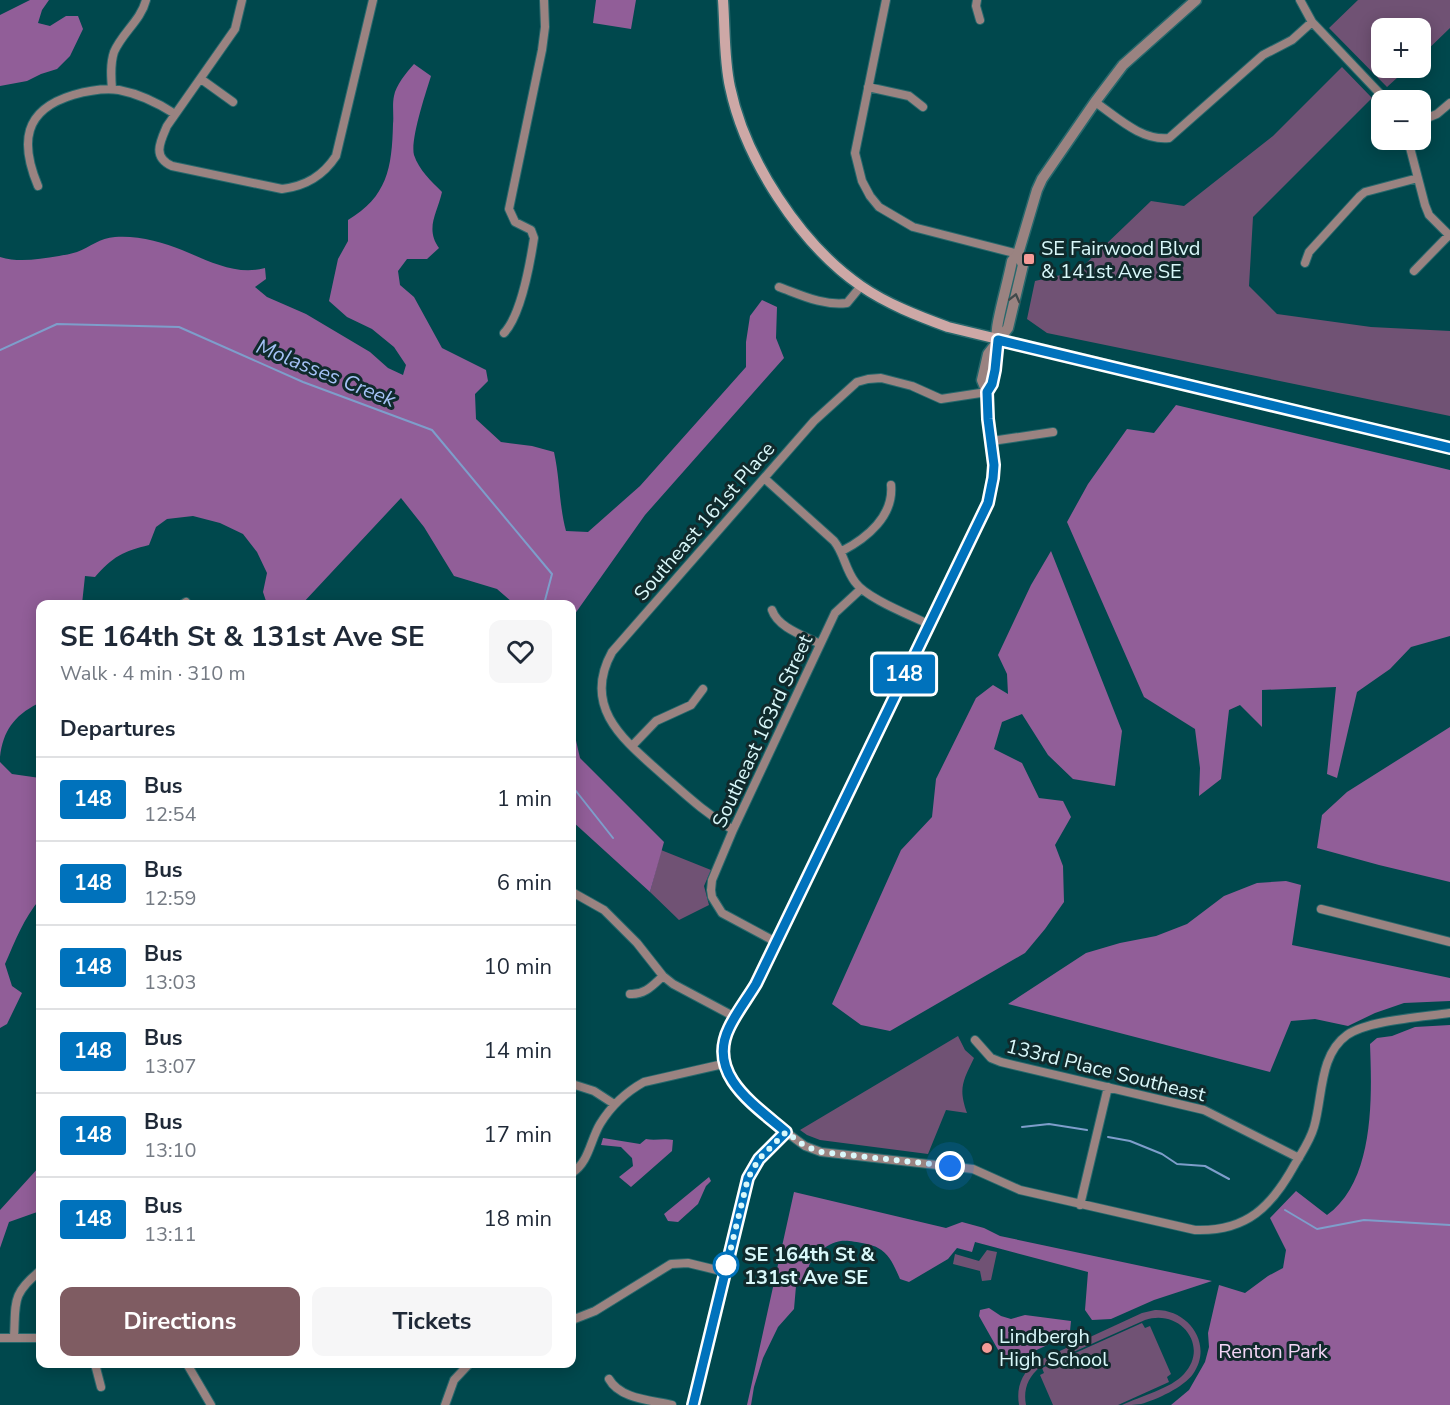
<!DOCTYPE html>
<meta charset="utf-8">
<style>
body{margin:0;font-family:"Nunito Sans",sans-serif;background:#f6f6f7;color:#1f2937;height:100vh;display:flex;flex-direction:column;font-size:22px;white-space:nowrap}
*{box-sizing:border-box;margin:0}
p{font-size:20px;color:#747a83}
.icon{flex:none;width:33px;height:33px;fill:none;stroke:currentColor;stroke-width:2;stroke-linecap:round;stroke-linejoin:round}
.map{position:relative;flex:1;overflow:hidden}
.panel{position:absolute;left:36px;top:600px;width:540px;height:768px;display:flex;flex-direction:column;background:#fff;border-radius:12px;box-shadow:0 3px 15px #0003}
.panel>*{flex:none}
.badge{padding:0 12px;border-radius:4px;font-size:21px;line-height:39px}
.tools{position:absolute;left:1371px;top:18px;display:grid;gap:12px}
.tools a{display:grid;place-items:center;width:60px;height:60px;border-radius:12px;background:#fff;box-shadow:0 3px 15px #0003;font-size:30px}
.you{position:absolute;width:30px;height:30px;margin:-15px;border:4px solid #fff;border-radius:50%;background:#1a73e8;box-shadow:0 0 0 9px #1a73e833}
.map>.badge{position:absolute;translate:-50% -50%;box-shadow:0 0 0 3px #fff}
h2{padding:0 24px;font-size:22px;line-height:54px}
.round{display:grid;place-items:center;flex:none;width:63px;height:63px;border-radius:12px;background:#f6f6f7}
.overview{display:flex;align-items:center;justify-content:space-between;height:102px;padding:0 24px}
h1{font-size:28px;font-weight:700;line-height:45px}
.action{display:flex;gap:12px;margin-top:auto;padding:12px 24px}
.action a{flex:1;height:69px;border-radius:12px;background:#7f5c62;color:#fff;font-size:24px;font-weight:700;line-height:69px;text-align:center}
.action a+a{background:#f6f6f7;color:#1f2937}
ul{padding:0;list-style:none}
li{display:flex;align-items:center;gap:18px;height:84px;padding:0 24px;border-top:2px solid #e0e1e3}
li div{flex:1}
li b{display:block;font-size:22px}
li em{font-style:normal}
li .badge{min-width:66px;font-weight:700;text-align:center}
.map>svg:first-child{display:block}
.green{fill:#705274}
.forest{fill:#915e98}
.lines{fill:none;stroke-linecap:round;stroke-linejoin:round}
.stream{stroke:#7e9ecb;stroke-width:2}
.minor-casing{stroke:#27686c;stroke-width:10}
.tertiary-casing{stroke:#27686c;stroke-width:13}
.secondary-casing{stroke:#27686c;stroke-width:13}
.minor{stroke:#9a8381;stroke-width:8}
.tertiary{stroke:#9a8381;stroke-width:10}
.secondary{stroke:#cda8a6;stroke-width:10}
.oneway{stroke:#40494a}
.line-casing{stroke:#fff;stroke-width:14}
.line{stroke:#0072bc;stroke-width:9}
.walk{stroke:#d9f8fa;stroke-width:6;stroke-dasharray:0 10.8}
.poi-dot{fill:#f59b97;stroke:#102a2c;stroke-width:2}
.stop-dot{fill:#fff;stroke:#0072bc;stroke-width:3}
.labels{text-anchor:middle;stroke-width:6;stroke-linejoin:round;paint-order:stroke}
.poi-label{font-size:20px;fill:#d9f8fa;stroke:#102a2c;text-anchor:start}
.street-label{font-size:20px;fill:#d9f8fa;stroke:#102a2c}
.stop-label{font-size:20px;font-weight:bold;fill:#d9f8fa;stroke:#102a2c;text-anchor:start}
.park-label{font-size:20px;fill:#f2d5f5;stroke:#102a2c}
.water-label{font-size:21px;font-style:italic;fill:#a5c2f6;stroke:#102a2c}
</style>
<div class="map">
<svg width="1450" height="1405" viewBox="0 0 1450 1405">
<rect width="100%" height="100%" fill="#00484d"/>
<path class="green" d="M1358 0H1450V28L1421 56 1420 28H1382V68H1408L1387 87 1329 28Z
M1342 67 1372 98 1253 217 1249 286 1277 314 1371 327 1450 331V416L1047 333 1027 319 1035 281 1078 271 1151 201 1184 206 1273 136Z
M661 850 711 870 704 886 709 905 679 920 650 892Z
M958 1036 965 1050 974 1058C963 1081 958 1088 967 1113L946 1110 928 1154 820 1140 807 1135 800 1130Z
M987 1250 997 1252 991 1280 982 1281 980 1271 953 1264 955 1254 979 1261Z
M1155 1310C1188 1309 1214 1344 1193 1374 1184 1387 1156 1400 1141 1404 1135 1405 1128 1405 1122 1405 1139 1397 1172 1388 1184 1374 1210 1346 1180 1308 1145 1320L1040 1367C1028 1377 1023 1390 1026 1405H1019C1016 1387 1022 1373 1036 1362L1142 1313Z
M1142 1323 1145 1328 1150 1326 1171 1374 1167 1377 1169 1382 1118 1405H1053L1040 1375 1044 1373 1042 1368Z"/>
<path class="forest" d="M30 0H49L42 10 38 23 50 26 66 16H78L83 29 70 56 57 69 41 74 27 81 0 86V15Z
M596 0H636L631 29 593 23Z
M414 64 431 76C426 92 410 140 414 155 419 170 431 181 442 192 437 214 425 228 439 248L427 259H407L398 271 400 285 414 297 442 348 486 370 488 381 475 394 476 419 501 442 532 446 554 452C560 479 559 505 566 531L588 532 640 486 746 367V342L750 316 762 300 777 307 776 338 784 358 645 515 572 618V604H511L512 602 497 589 454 576 424 527 401 498 302 604H267L263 592 267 573 257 552 243 534 220 523 193 516 167 519 156 527 149 545C124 551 112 557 95 577L85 576 82 604H40V666L36 688 37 704C14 716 3 731 0 757V257C20 263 38 259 59 256 64 255 71 254 77 252 90 247 100 238 115 237 136 235 163 242 182 250 209 261 236 276 265 268L266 279 255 287 267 297 306 314 370 352 388 368 403 375 406 365 394 347 372 329 347 317 329 301 338 259 348 241V220C387 197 392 168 393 124 394 116 392 105 394 96 396 85 406 73 414 64Z
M1176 405 1450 470V636L1411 647 1390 669 1357 692 1337 778 1327 774 1336 687 1262 690V727L1240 705 1229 710 1221 779 1199 796 1200 768 1195 729 1144 697 1067 522 1088 484 1127 429 1154 433Z
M1051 551 1122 731 1115 786 1073 779 1048 755 1022 714 1002 722 994 749 1022 763 1039 798 1063 801 1071 817 1055 845 1063 866 1064 902 1045 929 1025 953 890 1031 861 1025 832 1004 901 850 932 817 936 779 976 698 993 685 1008 694 1007 674 998 655 1031 585Z
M572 723 580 758 664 842 650 892 572 821Z
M1450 727V882L1379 865 1317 848 1322 815 1347 792Z
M0 762 12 774 40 778V899C24 918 15 941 5 964L12 986 22 993 7 1024 0 1028Z
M1286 881 1301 885 1292 945 1450 978V1001L1404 1003 1375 1013 1348 1026 1315 1019 1291 1021 1270 1072 1008 1004 1086 953 1120 943 1156 936 1187 924 1224 896 1257 883Z
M1450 1025V1405H1171L1189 1390 1205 1362 1209 1347 1208 1333 1219 1285 1245 1293 1268 1276 1283 1268 1286 1250 1270 1218 1296 1191 1327 1215C1375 1181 1372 1096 1370 1044L1377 1038 1392 1036 1415 1027Z
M603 1138 640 1144 646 1139C655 1141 664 1138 673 1140L672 1151 631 1187 619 1177 633 1166 632 1158 621 1147 601 1145Z
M40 1166V1211L9 1222 0 1248V1210Z
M709 1177 711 1181 706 1186 698 1204 678 1222 668 1221 664 1214Z
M794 1192 946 1228 962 1222 984 1228 1000 1236 1212 1281 1154 1300 1111 1319 1092 1320 1085 1310 1088 1272 975 1242 972 1252 957 1248 948 1259 909 1282 900 1279C895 1268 890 1254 878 1248 872 1244 847 1240 841 1241 827 1243 809 1257 808 1271L830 1278C819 1285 810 1275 796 1286L794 1309 778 1327 763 1358 754 1387 751 1405H747Z
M989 1308 1001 1316 1011 1319 1025 1315 1071 1321 1070 1331C1048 1345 1028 1359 1001 1355L979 1316 980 1310Z"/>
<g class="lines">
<path class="stream" d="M0 350 57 324 179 327 303 382 432 430 552 574 544 604
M572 786 613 838
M1022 1127 1049 1124 1087 1130
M1108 1137 1130 1141 1162 1154 1177 1164 1205 1166 1229 1179
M1285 1210 1317 1229 1364 1220 1450 1225"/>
<defs>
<path id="minor" d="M242 0 235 29 167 126C160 142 152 157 172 166L282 189C306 186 323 176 336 156L373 0
M886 0 855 153 862 181 870 196 879 207 913 227 1018 254
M977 0 976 6 980 20
M1300 0 1312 22 1386 100
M201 79 233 102
M868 87 909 96 923 107
M112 89C111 77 110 64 114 52 122 33 141 20 146 0
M1095 102C1117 117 1141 141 1169 138L1263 55 1292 40 1312 22
M1420 121 1437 114 1450 103
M1408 140 1425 205 1429 215 1450 236
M38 186C20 143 23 110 73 95 87 91 105 88 119 90 140 94 158 103 175 114
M1305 263 1309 252 1360 196 1365 192 1418 178
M1414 271 1449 235
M779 287C801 295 823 306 847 303L861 286
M504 333C521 315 530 264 534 238L531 230 515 222 509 209 542 50 545 27 544 0
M992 441 1053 432
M764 478 834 541C844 553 845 569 855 582 866 598 910 615 928 624
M842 551C867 538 894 516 891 485
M183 604 186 602
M772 610C778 628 805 636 820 644
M632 746 656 721 691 705 703 689
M733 830C705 813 687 796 663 775 625 741 581 708 612 652L814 421 857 382 868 379 881 378 912 386 941 399 987 392
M572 892 604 910 637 943 663 976 673 984 735 1017
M1321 909 1450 942
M776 942 722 913 712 897 711 890 712 880 733 830 835 613 861 589
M630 994C645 995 653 985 663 976
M975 1040 991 1058 1001 1062 1204 1110 1299 1158
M572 1084 594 1091 614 1104
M786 1132 805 1146 821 1152 973 1169 1020 1190 1195 1230C1247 1232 1272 1206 1295 1164 1302 1152 1310 1141 1314 1127 1323 1096 1319 1055 1347 1035 1369 1020 1423 1017 1450 1013
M572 1173C589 1162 590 1141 600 1124 611 1106 626 1092 644 1082L723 1064
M1080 1205 1108 1087
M572 1320 595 1311 671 1264 688 1263 725 1272
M14 1337C16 1303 11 1294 40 1271
M0 1338H40
M95 1364 101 1387
M187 1364 211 1405
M609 1379C620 1399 651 1400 672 1405
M445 1405 454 1380 469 1364"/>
<path id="tertiary" d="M987 392C1001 368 993 346 998 322 1002 301 1008 281 1012 261L1018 254 1037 190 1042 179 1095 102 1123 65 1196 0
M693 1405 748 1178 759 1159 786 1132C756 1105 706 1075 729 1028 736 1013 747 999 756 984L988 503 993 478 994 465 988 419 987 392 982 380 988 354 1008 328 1023 265 1018 254"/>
<path id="secondary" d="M723 0C725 28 724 60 730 87 745 159 800 244 861 286 887 304 918 316 948 327L1450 448"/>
</defs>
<use href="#minor" class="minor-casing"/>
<use href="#tertiary" class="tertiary-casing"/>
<use href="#secondary" class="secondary-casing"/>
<use href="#minor" class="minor"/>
<use href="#tertiary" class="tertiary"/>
<use href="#secondary" class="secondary"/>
</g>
<defs><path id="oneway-chevron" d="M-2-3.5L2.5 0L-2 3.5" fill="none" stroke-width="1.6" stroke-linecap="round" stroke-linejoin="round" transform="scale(1.5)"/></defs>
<use class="oneway" href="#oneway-chevron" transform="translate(1015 298) rotate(-76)"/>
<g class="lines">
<defs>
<path id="line" d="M693 1405 748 1178 759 1159 786 1132C756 1106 706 1075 729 1028 736 1013 747 999 756 984L988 503 993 478 994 465 988 419 987 392 992 384 995 370 998 340 1450 448"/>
</defs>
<use href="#line" class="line-casing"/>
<use href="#line" class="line"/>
<path class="walk" d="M726 1265 725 1272 748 1178 759 1159 786 1132 805 1146 821 1152 950 1166"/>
</g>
<g class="poi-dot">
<rect x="1023" y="253" width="12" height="12" rx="3"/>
<circle cx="987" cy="1348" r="6"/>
</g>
<circle class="stop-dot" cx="726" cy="1265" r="12"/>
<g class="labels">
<g class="poi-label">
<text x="1041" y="255">SE Fairwood Blvd<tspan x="1041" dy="23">&amp; 141st Ave SE</tspan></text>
<text x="999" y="1343">Lindbergh<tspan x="999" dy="23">High School</tspan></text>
</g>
<g class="street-label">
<text transform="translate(704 521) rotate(-49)" y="7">Southeast 161st Place</text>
<text transform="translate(762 731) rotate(-65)" y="7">Southeast 163rd Street</text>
<text transform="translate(1106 1070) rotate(14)" y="7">133rd Place Southeast</text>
</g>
<g class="stop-label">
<text x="744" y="1261">SE 164th St &amp;<tspan x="744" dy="23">131st Ave SE</tspan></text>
</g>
<g class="park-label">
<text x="1273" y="1358">Renton Park</text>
</g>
<g class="water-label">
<text transform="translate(326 373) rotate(22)" y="7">Molasses Creek</text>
</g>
</g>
</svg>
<div class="tools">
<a>+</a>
<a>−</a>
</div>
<div class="you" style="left:950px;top:1166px"></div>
<b class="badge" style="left:904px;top:674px;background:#0072bc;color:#fff">148</b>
<section class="panel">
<div class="overview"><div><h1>SE 164th St &amp; 131st Ave SE</h1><p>Walk · 4 min · 310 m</p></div><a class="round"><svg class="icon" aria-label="heart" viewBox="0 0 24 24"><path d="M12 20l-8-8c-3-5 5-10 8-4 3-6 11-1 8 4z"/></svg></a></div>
<h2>Departures</h2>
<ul>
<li><span class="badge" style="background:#0072bc;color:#fff">148</span><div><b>Bus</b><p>12:54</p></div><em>1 min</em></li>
<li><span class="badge" style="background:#0072bc;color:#fff">148</span><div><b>Bus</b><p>12:59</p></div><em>6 min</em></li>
<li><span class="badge" style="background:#0072bc;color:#fff">148</span><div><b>Bus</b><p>13:03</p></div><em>10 min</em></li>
<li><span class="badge" style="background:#0072bc;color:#fff">148</span><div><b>Bus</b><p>13:07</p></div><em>14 min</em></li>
<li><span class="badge" style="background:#0072bc;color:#fff">148</span><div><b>Bus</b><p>13:10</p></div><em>17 min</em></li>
<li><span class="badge" style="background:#0072bc;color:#fff">148</span><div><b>Bus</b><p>13:11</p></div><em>18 min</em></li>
</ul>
<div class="action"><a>Directions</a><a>Tickets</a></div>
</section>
</div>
